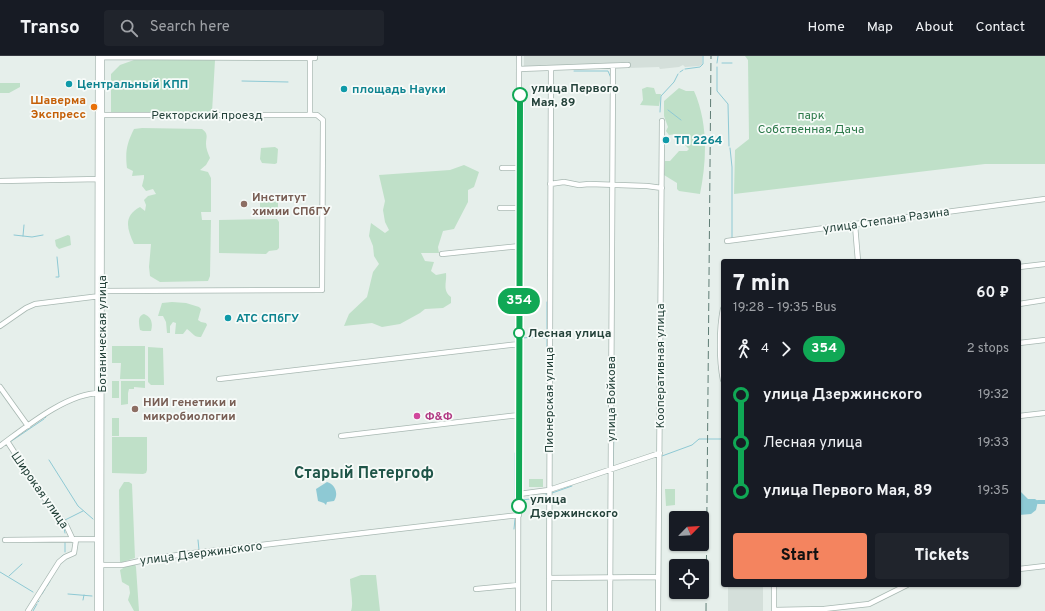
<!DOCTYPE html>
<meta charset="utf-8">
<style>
body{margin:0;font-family:Overpass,sans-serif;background:#20242c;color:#f1f3f6;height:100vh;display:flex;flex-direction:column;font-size:15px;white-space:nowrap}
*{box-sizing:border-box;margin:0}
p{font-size:13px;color:#9ea1a6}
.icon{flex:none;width:22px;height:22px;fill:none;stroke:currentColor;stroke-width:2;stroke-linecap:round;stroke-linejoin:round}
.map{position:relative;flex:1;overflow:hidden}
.details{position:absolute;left:721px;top:203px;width:300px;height:328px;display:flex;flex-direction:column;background:#171b24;border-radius:4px;box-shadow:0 1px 3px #0004}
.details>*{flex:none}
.badge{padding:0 8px;border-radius:13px;font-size:14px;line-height:26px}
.needle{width:26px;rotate:66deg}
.buttons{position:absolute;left:669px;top:455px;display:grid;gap:8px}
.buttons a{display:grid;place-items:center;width:40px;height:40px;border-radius:4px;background:#171b24;box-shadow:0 1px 3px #0004;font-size:20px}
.map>.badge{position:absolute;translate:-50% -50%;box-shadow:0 0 0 2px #fff}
.legs{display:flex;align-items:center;gap:6px;height:44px;padding:0 12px;font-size:13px}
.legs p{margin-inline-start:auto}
.headline{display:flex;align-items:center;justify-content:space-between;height:68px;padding:0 12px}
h1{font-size:22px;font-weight:800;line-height:30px}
.primary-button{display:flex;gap:8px;margin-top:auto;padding:8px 12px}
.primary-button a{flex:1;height:46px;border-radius:4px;background:#f4845f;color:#111;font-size:16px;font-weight:800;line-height:46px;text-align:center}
.primary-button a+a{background:#20242c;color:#f1f3f6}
ul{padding:0 12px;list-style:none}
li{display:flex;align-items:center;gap:14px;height:48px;font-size:15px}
li i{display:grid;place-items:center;width:6px;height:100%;margin:0 5px;background:currentColor}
li i::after{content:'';width:10px;height:10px;margin:-5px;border:3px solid;border-radius:50%;background:#171b24}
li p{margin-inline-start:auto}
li:first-child i{background:linear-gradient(#0000 50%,currentColor 0)}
li:last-child i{background:linear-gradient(currentColor 50%,#0000 0)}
header{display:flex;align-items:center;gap:24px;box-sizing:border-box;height:56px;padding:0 20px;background:#171b24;border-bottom:1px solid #363941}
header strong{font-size:19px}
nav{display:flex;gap:22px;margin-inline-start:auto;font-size:14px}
.search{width:280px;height:36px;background:#20242c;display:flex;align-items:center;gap:10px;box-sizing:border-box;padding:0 14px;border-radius:4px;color:#9ea1a6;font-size:15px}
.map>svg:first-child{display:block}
.built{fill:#d4dfda}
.green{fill:#bfe0c8}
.water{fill:#8ec9d4}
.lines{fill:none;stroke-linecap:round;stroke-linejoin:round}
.stream{stroke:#8ec9d4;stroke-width:1}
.canal{stroke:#8ec9d4;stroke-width:4}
.minor-casing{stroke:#a8b8b2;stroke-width:6}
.minor{stroke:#fff;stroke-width:4.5}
.rail{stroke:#5f7d75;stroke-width:1;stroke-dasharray:8 4;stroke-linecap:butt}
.line-1-casing{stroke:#fff;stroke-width:9}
.line-1{stroke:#10a855;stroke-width:6}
.culture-dot{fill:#0f9aa8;stroke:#f7fbf9;stroke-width:1.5}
.stop-1-dot{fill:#fff;stroke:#10a855;stroke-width:2}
.food-dot{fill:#e8710a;stroke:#f7fbf9;stroke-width:1.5}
.education-dot{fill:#8d6e63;stroke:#f7fbf9;stroke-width:1.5}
.hotel-dot{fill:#d1479c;stroke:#f7fbf9;stroke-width:1.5}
.labels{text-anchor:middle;stroke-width:3.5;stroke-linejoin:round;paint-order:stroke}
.culture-label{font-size:12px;font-weight:bold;fill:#0d838f;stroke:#f7fbf9;text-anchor:start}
.stop-label{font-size:12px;font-weight:bold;fill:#24423a;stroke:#f7fbf9;text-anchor:start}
.food-label{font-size:12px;font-weight:bold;fill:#c56008;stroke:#f7fbf9;text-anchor:end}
.street-label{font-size:12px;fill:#24423a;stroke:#f7fbf9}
.park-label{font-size:12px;fill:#2d7a4b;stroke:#f7fbf9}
.education-label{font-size:12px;font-weight:bold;fill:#785e54;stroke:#f7fbf9;text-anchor:start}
.hotel-label{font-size:12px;font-weight:bold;fill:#b23c85;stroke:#f7fbf9;text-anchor:start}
.district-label{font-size:16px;font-weight:bold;fill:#1f5548;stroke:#f7fbf9}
</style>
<header>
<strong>Transo</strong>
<div class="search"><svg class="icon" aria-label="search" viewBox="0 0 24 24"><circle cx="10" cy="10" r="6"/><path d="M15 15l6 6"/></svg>Search here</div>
<nav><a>Home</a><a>Map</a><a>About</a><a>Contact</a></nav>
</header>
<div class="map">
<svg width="1045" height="555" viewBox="0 0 1045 555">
<rect width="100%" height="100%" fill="#e6efeb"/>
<path class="built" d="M524 0H702V9L699 10 685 11 683 9 679 11 660 13 659 11 629 12 628 8 621 6 594 9 524 10Z
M728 529H763V555H728Z"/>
<path class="green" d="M745 0H1045V108H985L734 138 735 94 749 83 748 4Z
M134 4H215L212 56H111V18L120 9Z
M0 27H20V31L9 37H0Z
M647 31 654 32 656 38H661L659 50 640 49 643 44 642 33Z
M679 32 686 35H694C708 66 707 104 700 138L679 135 677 133V127L664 119 665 105H670L679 95H687L689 93 685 89 688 87V84H680V80L676 78 669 79 666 75 668 71 664 60V45Z
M142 72 202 73C209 78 206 81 206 88 206 93 208 97 210 102L206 109 200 114 208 116 211 122V156H201L202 164H211L210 220 208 225 160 226 150 220 149 211 151 188H134C127 173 123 160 140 151L145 155 146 149 144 144 148 140 156 138 153 133 146 135 142 130 144 122V119L132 120 133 115 127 112C125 95 127 87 134 73Z
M275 91 278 93 277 107 275 108 262 107 260 103 261 92Z
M464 109 479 116 474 131 468 134V146L454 173 443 175 438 191 439 197H421L425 205 434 206 431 215 436 219 446 217C447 227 442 234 451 241V247L443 252 425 253 420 257 400 268 382 271 372 267 344 270 349 258 367 241 373 216 379 208 374 200 373 190 369 180 371 167 385 177 389 174 385 166 383 154 385 145 379 119 450 114Z
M263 138 278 139V161H260V142Z
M277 163 279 166V192L277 194 269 195 266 198 219 197V164Z
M68 179 70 180 71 189 59 193 56 190 55 184Z
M172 246 186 247 199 251 201 253 198 264 201 266 206 267 207 269 201 281C194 282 192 276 187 273L183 278H175L176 267 173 266 170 270V277H167L166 266 163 260H158L162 247Z
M144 258C152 261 153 268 151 275H143L140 274C139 268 137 260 144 258Z
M112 290H145V323H120L121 307H112Z
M148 291 163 292 164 329H151L148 326Z
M112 325H119V342H112Z
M121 325H145V332L134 331V333H129L128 337V348L121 349Z
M112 362H119V380H112Z
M112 381H147V414L146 417 143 418 112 417Z
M529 423H543V431H529Z
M124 426H129L132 428 135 502 120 507 119 434Z
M665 433H675V449L666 450Z
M130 508H135L136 511 139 555H134L128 544 130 537 129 530 122 526 120 514Z
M361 519H376L380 555H351C354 547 350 533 350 523Z"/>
<path class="water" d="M327 426C335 428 339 438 334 445L327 446 326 449 324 447 318 445 316 433Z
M1019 434 1028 443H1035L1038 445 1036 454 1031 458 1019 459Z"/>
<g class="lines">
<path class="stream" d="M717 7 718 0
M722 7H732
M717 11V35L728 48 729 90
M685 13 700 11 703 8V0
M574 15H608L611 22
M680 16 683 14
M242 25 288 26
M668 54 681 64
M660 56 661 40 674 26 678 18
M730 92 732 111V182
M523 126 524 45
M14 179 32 181 43 179
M23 180 24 169
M56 221H59L57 201
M547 280V246
M523 282 533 281 547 282V291
M45 362 46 361
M10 386 44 363
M662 400 692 389 699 383H723
M49 404 78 450 93 463
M613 410 614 378
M546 437V447
M552 437 572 430
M522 444 546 441
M515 457V397
M65 464 83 455
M64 472 65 477
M514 473 515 463
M198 484 199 494H201
M65 486V496
M251 488 259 487
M210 493 216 492
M61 501 63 499
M0 516 33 536
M9 520 22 508
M47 530 50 525
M42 538 45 533
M68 538 92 540
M83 544 84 539
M38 546 39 545
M33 555 37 548"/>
<path class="canal" d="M1038 446H1045"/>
<defs>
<path id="minor" d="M99 1 315 2V0
M310 2V59
M519 13 628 9
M98 59H317L323 64 322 234 98 235
M502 112H520
M0 125 100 123
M550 128 564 126 579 129 589 128 647 130 662 132
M500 152H520
M855 169 858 205
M727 185 1045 143
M442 198 520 190
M1019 211 1045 208
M1019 248 1045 244
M723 253C719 272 719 305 723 324
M0 270 26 252 35 248 100 240
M1019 287 1045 284
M219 323 519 288
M0 331 28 370
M1019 360 1045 357
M341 380 519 359
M7 385 42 439 66 469 73 484
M0 390C26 371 67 337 100 337
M519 438 549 434 660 397
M5 484 99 483
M100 509H122L149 503 193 497 519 459
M1019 513 1045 510
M549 522 658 521
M774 529V555
M476 533 518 529
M774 554 824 553 869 548 907 529
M28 555 59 506 65 501 74 497 76 484
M97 555 98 0
M101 555 102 0
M518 555 519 0
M549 555 551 13
M610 555 613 10
M658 555 662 65"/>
</defs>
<use href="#minor" class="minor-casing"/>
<use href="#minor" class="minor"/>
<path class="rail" d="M706 555 711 0"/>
</g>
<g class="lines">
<defs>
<path id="line-1" d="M519 450 520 39"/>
</defs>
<use href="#line-1" class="line-1-casing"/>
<use href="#line-1" class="line-1"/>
</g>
<g class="culture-dot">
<circle cx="69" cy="28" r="4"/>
<circle cx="344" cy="33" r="4"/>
<circle cx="666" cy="84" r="4"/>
<circle cx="228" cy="262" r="4"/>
</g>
<g class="stop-1-dot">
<circle cx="520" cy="39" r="7"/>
<circle cx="519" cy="277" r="5"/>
<circle cx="519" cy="450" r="7"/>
</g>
<circle class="food-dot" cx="94" cy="51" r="4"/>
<g class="education-dot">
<circle cx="244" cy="148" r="4"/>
<circle cx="135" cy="353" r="4"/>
</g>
<circle class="hotel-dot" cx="417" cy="360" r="4"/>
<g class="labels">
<g class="culture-label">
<text x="77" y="32">Центральный КПП</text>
<text x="352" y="37">площадь Науки</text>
<text x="674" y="88">ТП 2264</text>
<text x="236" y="266">АТС СПбГУ</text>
</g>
<g class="stop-label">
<text x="531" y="36">улица Первого<tspan x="531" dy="14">Мая, 89</tspan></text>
<text x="528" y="281">Лесная улица</text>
<text x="530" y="447">улица<tspan x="530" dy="14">Дзержинского</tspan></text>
</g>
<g class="food-label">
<text x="86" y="48">Шаверма<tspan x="86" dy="14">Экспресс</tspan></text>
</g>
<g class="street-label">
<text x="207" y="63">Ректорский проезд</text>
<text transform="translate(886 164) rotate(-8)" y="4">улица Степана Разина</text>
<text transform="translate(102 278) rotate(-90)" y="4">Ботаническая улица</text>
<text transform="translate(660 310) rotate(-90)" y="4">Кооперативная улица</text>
<text transform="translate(611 343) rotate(-90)" y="4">улица Войкова</text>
<text transform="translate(549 344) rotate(-90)" y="4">Пионерская улица</text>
<text transform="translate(40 434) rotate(55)" y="4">Широкая улица</text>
<text transform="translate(201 497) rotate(-7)" y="4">улица Дзержинского</text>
</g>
<g class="park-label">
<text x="811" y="63">парк<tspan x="811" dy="14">Собственная Дача</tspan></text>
</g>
<g class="education-label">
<text x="252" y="145">Институт<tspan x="252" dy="14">химии СПбГУ</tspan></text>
<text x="143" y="350">НИИ генетики и<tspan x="143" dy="14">микробиологии</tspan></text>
</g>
<g class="hotel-label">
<text x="425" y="364">Ф&amp;Ф</text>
</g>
<g class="district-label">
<text x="364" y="422">Старый Петергоф</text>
</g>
</g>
</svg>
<div class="buttons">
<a><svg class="needle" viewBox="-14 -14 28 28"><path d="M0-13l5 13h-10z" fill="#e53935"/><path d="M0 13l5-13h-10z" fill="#9ea1a6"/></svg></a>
<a><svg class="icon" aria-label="locate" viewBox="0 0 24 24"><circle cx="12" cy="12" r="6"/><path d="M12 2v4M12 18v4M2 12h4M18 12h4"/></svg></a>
</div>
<b class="badge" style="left:519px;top:245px;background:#10a855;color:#fff">354</b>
<section class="details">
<div class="headline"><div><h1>7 min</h1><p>19:28 – 19:35 · Bus</p></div><b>60 ₽</b></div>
<div class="legs"><svg class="icon" aria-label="walk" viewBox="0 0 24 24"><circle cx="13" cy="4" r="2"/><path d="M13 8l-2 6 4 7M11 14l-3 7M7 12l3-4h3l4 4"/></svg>4<svg class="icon" aria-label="forward" viewBox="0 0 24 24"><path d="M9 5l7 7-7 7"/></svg><b class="badge" style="background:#10a855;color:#fff">354</b><p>2 stops</p></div>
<ul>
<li><i style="color:#10a855"></i><b>улица Дзержинского</b><p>19:32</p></li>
<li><i style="color:#10a855"></i><span>Лесная улица</span><p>19:33</p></li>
<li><i style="color:#10a855"></i><b>улица Первого Мая, 89</b><p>19:35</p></li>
</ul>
<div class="primary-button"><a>Start</a><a>Tickets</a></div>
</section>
</div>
